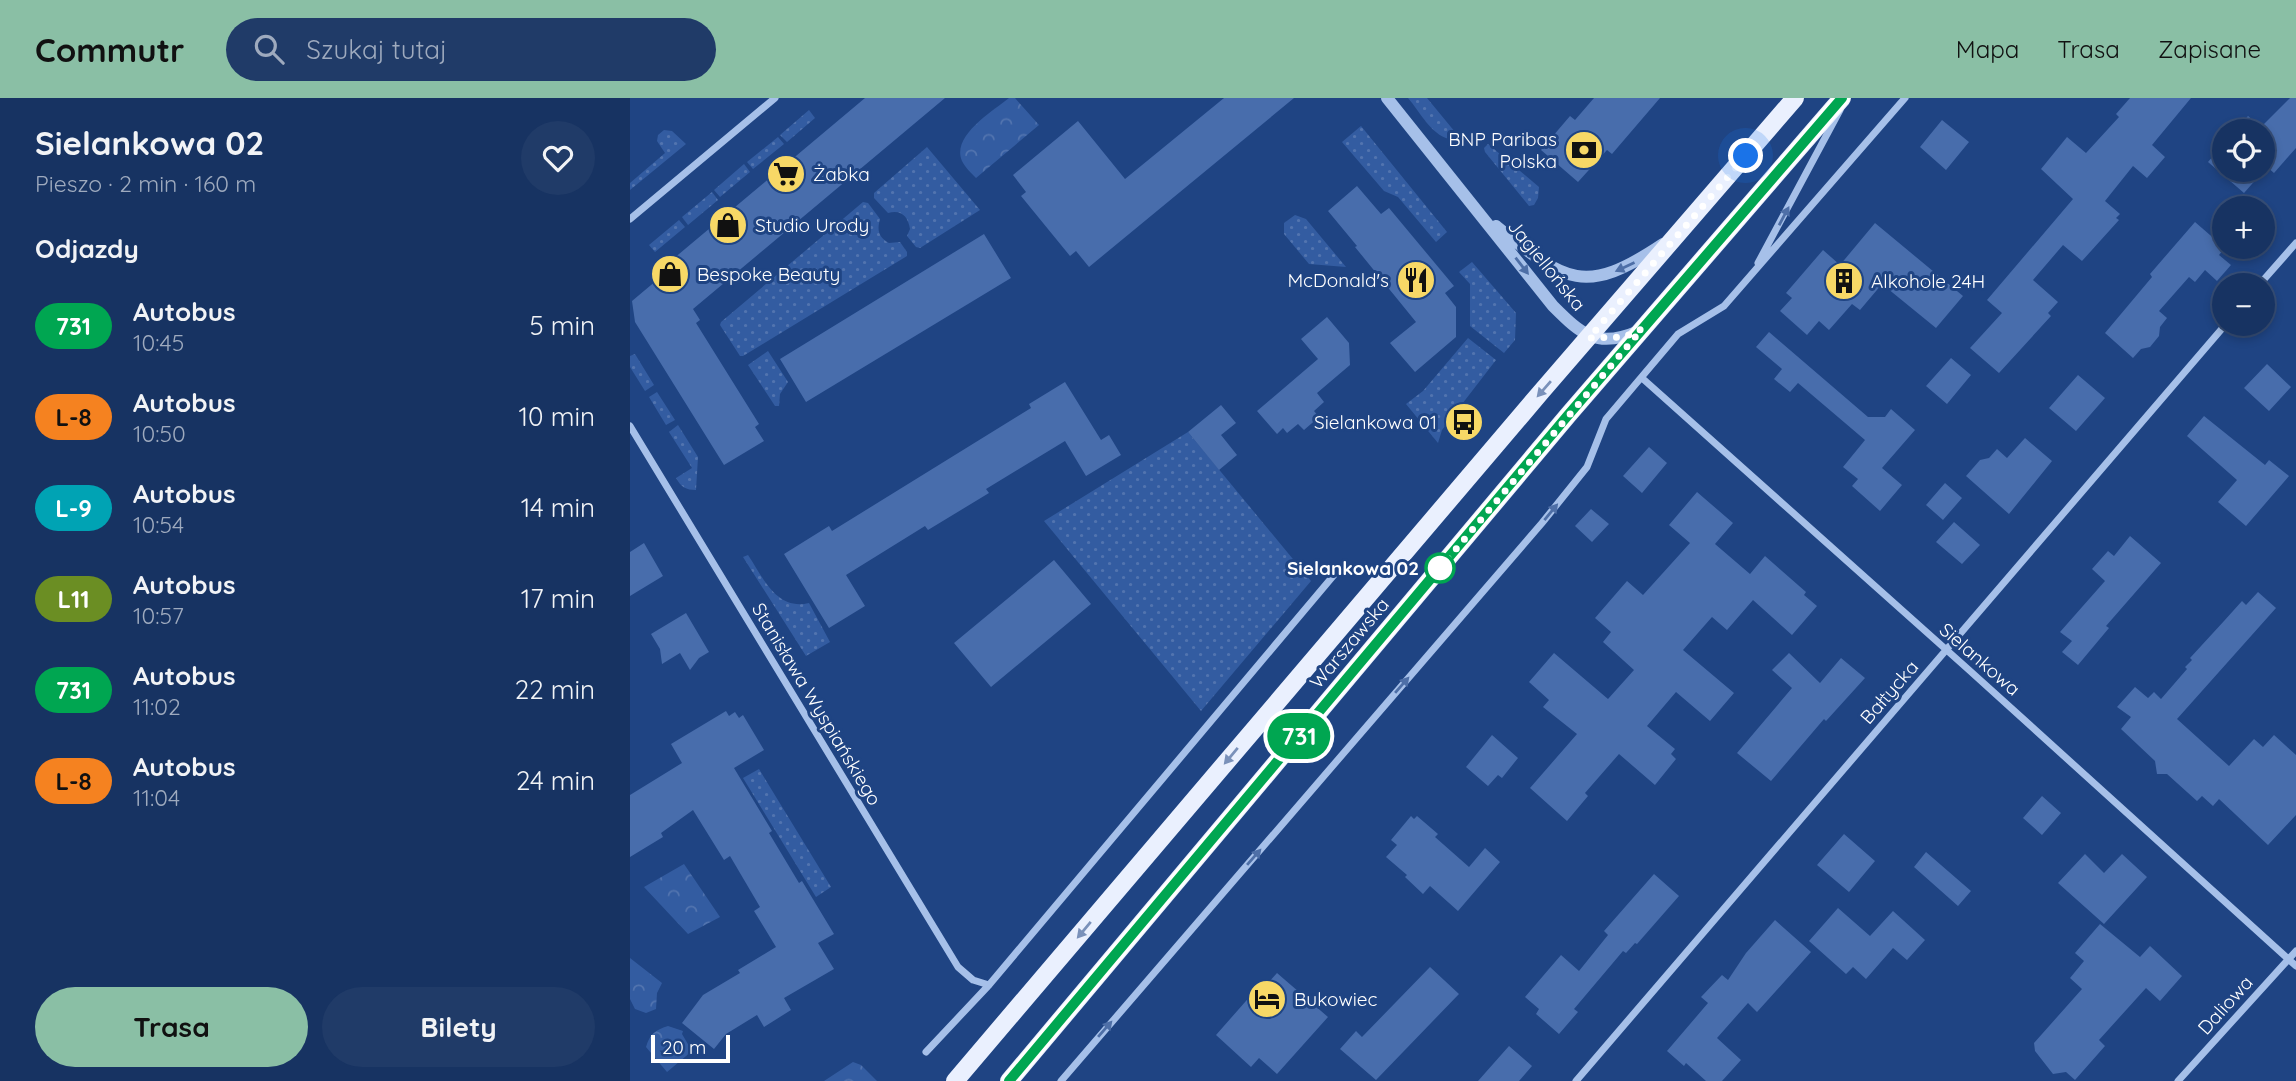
<!DOCTYPE html>
<html lang="pl">
<meta charset="utf-8">
<style>
body{margin:0;font-family:Quicksand,sans-serif;background:#203b68;color:#f1f3f6;height:100vh;display:flex;flex-direction:column;font-size:26px;white-space:nowrap}
*{box-sizing:border-box;margin:0}
p{font-size:23px;color:#9eaabe}
.icon{flex:none;width:38px;height:38px;fill:none;stroke:currentColor;stroke-width:2;stroke-linecap:round;stroke-linejoin:round}
.map{position:relative;flex:1;overflow:hidden}
.drawer{display:flex;flex-direction:column;background:#173362;width:630px}
.drawer>*{flex:none}
.badge{padding:0 14px;border-radius:23px;font-size:24px;line-height:46px}
.tools{position:absolute;left:1582px;top:21px;display:grid;gap:14px}
.tools a{display:grid;place-items:center;width:63px;height:63px;border-radius:50%;background:#173362;box-shadow:0 4px 10px #0003,0 0 0 2px #364e77;font-size:35px}
.scale{position:absolute;left:21px;bottom:18px;width:79px;box-sizing:border-box;padding-left:7px;border:4px solid #fff;border-top:0;font-size:19px;line-height:24px;white-space:nowrap;color:#fff;-webkit-text-stroke:5px #1f4483;paint-order:stroke}
.you{position:absolute;width:35px;height:35px;margin:-18px;border:5px solid #fff;border-radius:50%;background:#1a73e8;box-shadow:0 0 0 10px #1a73e833}
.map>.badge{position:absolute;translate:-50% -50%;box-shadow:0 0 0 4px #fff}
h2{padding:0 35px;font-size:26px;line-height:63px}
.round{display:grid;place-items:center;flex:none;width:74px;height:74px;border-radius:37px;background:#203b68}
.summary{display:flex;align-items:center;justify-content:space-between;height:119px;padding:0 35px}
h1{font-size:33px;font-weight:700;line-height:52px}
.cta{display:flex;gap:14px;margin-top:auto;padding:14px 35px}
.cta a{flex:1;height:80px;border-radius:42px;background:#8abfa5;color:#111;font-size:28px;font-weight:700;line-height:80px;text-align:center}
.cta a+a{background:#203b68;color:#f1f3f6}
ul{padding:0;list-style:none}
li{display:flex;align-items:center;gap:21px;height:91px;padding:0 35px}
li div{flex:1}
li b{display:block;font-size:26px}
li em{font-style:normal}
li .badge{min-width:77px;font-weight:700;text-align:center}
header{display:flex;align-items:center;gap:42px;box-sizing:border-box;height:98px;padding:0 35px;background:#8abfa5;color:#111}
header strong{font-size:33px}
nav{display:flex;gap:38px;margin-inline-start:auto;font-size:24px}
.search{width:490px;height:63px;background:#203b68;display:flex;align-items:center;gap:18px;box-sizing:border-box;padding:0 24px;border-radius:38px;color:#9eaabe;font-size:26px}
main{display:flex;flex:1;min-height:0}
.map>svg:first-child{display:block}
.grass{fill:url(#grass-dots)}
.forest{fill:url(#forest-crowns)}
.building{fill:#486dac}
.lines{fill:none;stroke-linecap:round;stroke-linejoin:round}
.minor{stroke:#a6c0e9;stroke-width:7}
.tertiary{stroke:#a6c0e9;stroke-width:12}
.primary{stroke:#eaf0fe;stroke-width:18}
.oneway{fill:#4e6fa7}
.oneway2{fill:#7a91ba}
.line-casing{stroke:#fff;stroke-width:16}
.line{stroke:#00a651;stroke-width:10}
.walk{stroke:#fff;stroke-width:7;stroke-dasharray:0 12.6}
.stop-dot{fill:#fff;stroke:#00a651;stroke-width:3.5}
.labels{text-anchor:middle;stroke-width:6;stroke-linejoin:round;paint-order:stroke}
.poi-label{font-size:19px;fill:#fff;stroke:#1f4483;text-anchor:start}
.street-label{font-size:19px;fill:#fff;stroke:#1f4483}
.stop-label{font-size:19px;font-weight:bold;fill:#fff;stroke:#1f4483;text-anchor:end}
</style>
<header>
<strong>Commutr</strong>
<div class="search"><svg class="icon" aria-label="search" viewBox="0 0 24 24"><circle cx="10" cy="10" r="6"/><path d="M15 15l6 6"/></svg>Szukaj tutaj</div>
<nav><a>Mapa</a><a>Trasa</a><a>Zapisane</a></nav>
</header>
<main>
<section class="drawer">
<div class="summary"><div><h1>Sielankowa 02</h1><p>Pieszo · 2 min · 160 m</p></div><a class="round"><svg class="icon" aria-label="heart" viewBox="0 0 24 24"><path d="M12 20l-8-8c-3-5 5-10 8-4 3-6 11-1 8 4z"/></svg></a></div>
<h2>Odjazdy</h2>
<ul>
<li><span class="badge" style="background:#00a651;color:#fff">731</span><div><b>Autobus</b><p>10:45</p></div><em>5 min</em></li>
<li><span class="badge" style="background:#f58220;color:#111">L-8</span><div><b>Autobus</b><p>10:50</p></div><em>10 min</em></li>
<li><span class="badge" style="background:#00a3b4;color:#fff">L-9</span><div><b>Autobus</b><p>10:54</p></div><em>14 min</em></li>
<li><span class="badge" style="background:#6b8e23;color:#fff">L11</span><div><b>Autobus</b><p>10:57</p></div><em>17 min</em></li>
<li><span class="badge" style="background:#00a651;color:#fff">731</span><div><b>Autobus</b><p>11:02</p></div><em>22 min</em></li>
<li><span class="badge" style="background:#f58220;color:#111">L-8</span><div><b>Autobus</b><p>11:04</p></div><em>24 min</em></li>
</ul>
<div class="cta"><a>Trasa</a><a>Bilety</a></div>
</section>
<div class="map">
<svg width="1666" height="983" viewBox="0 0 1666 983">
<defs>
<pattern id="grass-dots" width="8" height="8" patternUnits="userSpaceOnUse" patternTransform="scale(1.75)"><rect width="8" height="8" fill="#335ca1"/><path d="M2 2h.1M6 6h.1" fill="none" stroke="#5274af" stroke-width="1.8" stroke-linecap="round"/></pattern>
<pattern id="forest-crowns" width="20" height="18" patternUnits="userSpaceOnUse" patternTransform="scale(1.75)"><rect width="20" height="18" fill="#335ca1"/><path d="M2 6a3 3 0 1 1 6 0M12 15a3 3 0 1 1 6 0" fill="none" stroke="#5274af"/></pattern>
</defs>
<rect width="100%" height="100%" fill="#1f4483"/>
<path class="grass" d="M778 0H797L830 40C807 48 791 15 778 0Z
M179 12 185 20 157 44 150 37Z
M731 28 817 134 806 144 768 99 754 93 712 44Z
M34 32 42 33 56 46 0 92V85L35 55 27 43 28 37Z
M148 39 154 46 123 71 117 64Z
M858 46 909 89 908 100 904 107 899 108 855 54 854 50Z
M297 49 350 112 290 150 286 149 277 138 280 131C278 118 271 111 258 115L244 100V95Z
M114 66 120 74 90 99 84 92Z
M82 94 88 102 58 127 52 119Z
M233 104 238 105 250 121C247 132 248 139 259 145L270 144 277 154V158L113 258H110L90 227 91 224Z
M665 117 676 121 716 169 679 166 654 136V125Z
M49 122 55 129 25 154 19 147Z
M842 164 886 215 885 242 874 255 840 228V186L829 174Z
M838 240 866 262 812 332 808 345 776 306 793 293Z
M138 253 158 284 150 296 149 308H145L118 267Z
M5 256 24 287 15 293 0 269V258Z
M27 294 45 322 36 327 19 299Z
M48 327 68 359 66 392C56 392 51 389 46 380L62 370 39 334Z
M558 334 681 483 571 613 414 423Z
M118 457C133 479 146 513 179 505L200 544 176 558 113 459Z
M129 671 201 789 186 799 113 680Z"/>
<path class="forest" d="M379 0H385L409 27 346 80C341 75 335 69 332 63 321 38 363 13 379 0Z
M54 766 90 819 58 836 14 789Z
M0 860 32 885 27 895 26 911 16 915 5 911 0 901Z
M38 928 53 933 52 936 62 953 37 974 16 949C20 936 25 932 38 928Z
M223 964 231 967 247 983H194Z"/>
<path class="building" d="M235 0H315L63 211 70 222 66 225 129 326 125 329 134 343 94 367 5 224 2 203 27 182 24 177Z
M594 0H664L459 169 446 153 440 158 391 98 396 94 383 77 448 23 495 81Z
M964 0H1030L982 56 977 52 948 84 911 52 940 18 945 22Z
M1500 0H1561L1522 47 1535 59 1517 80 1503 68 1475 103 1490 116 1486 120 1489 122 1452 163 1433 147 1403 182 1428 204 1418 215 1421 218 1369 275 1340 250 1372 215 1357 202 1443 101 1411 71 1437 39 1456 55 1489 19 1486 16Z
M1660 0H1666V50L1644 75 1637 69 1614 95 1578 64 1594 45V72H1633V33H1605L1618 18 1631 29Z
M1312 22 1339 44 1316 72 1290 49Z
M727 88 751 116 759 110 824 188 815 195 826 209V239L785 274 760 245 786 224 725 149 727 148 698 113Z
M1565 124 1595 150 1589 157 1601 167 1587 183 1575 172 1565 184 1559 179 1529 213 1537 220 1530 229 1529 238 1520 249 1511 251 1503 260 1475 235 1522 179 1520 176Z
M1245 125 1333 198 1306 230 1252 186 1230 212 1222 206 1199 232 1189 223 1177 237 1150 213 1162 200 1156 195 1193 152 1210 167Z
M354 136 381 180 176 304 150 261Z
M697 219 719 245 720 267 687 295 694 304 684 313 689 319 674 332 668 326 657 335 653 330 647 336 627 313 688 261 671 241Z
M1139 234 1238 319H1255L1261 311 1285 332 1252 370 1272 387 1250 413 1222 388 1228 381 1213 369 1235 342 1168 285 1160 294 1144 281 1152 271 1126 249Z
M1321 260 1341 277 1317 306 1296 288Z
M1637 266 1661 289 1639 313 1614 290Z
M1448 277 1475 300 1446 333 1419 310Z
M435 284 471 342 479 337 491 357 456 378 435 343 356 391 359 395 298 432 295 428 216 477 235 508 199 530 154 456 199 428 202 433 401 310 399 306Z
M591 307 606 325 591 337 607 357 589 372 558 334Z
M1574 318 1635 367 1639 362 1659 378 1616 428 1588 404 1607 382 1557 338Z
M1395 340 1422 363 1379 416 1336 378 1350 362 1359 360 1367 351 1377 360Z
M1019 349 1037 365 1012 395 993 378Z
M1315 385 1332 400 1313 422 1296 407Z
M1067 394 1103 425 1085 446 1120 476 1135 458 1176 494 1174 497 1187 508 1162 537 1123 502 1097 532 1082 519 1053 552 1104 595 1080 623 1046 594 1017 628 1045 651 1041 656 1046 661 1025 687 989 656 955 695 958 698 937 723 900 690 947 636 913 609 919 602 899 584 924 555 978 601 1004 572 973 544 981 534 965 520 997 483 1013 497 1060 445 1039 427Z
M961 411 979 426 962 444 945 428Z
M1324 424 1350 447 1332 466 1306 444Z
M1500 438 1531 465 1476 528 1479 530 1448 567 1432 554 1442 543 1430 534 1475 483 1462 471 1478 453 1484 458Z
M14 445 33 478 0 498V454Z
M424 462 461 506 361 589 324 545Z
M1628 494 1646 510 1547 621 1599 668 1624 641 1633 649 1644 637 1666 657V717L1638 747 1589 701 1583 708 1572 698 1567 703 1537 676H1527L1525 663 1491 631 1501 619 1487 609 1505 589 1518 600 1524 594 1531 601 1557 571 1555 569 1562 562 1560 560 1594 523 1612 503 1616 507Z
M56 515 79 554 69 560 60 572 50 555 32 566 30 551 21 536Z
M1159 555 1190 585 1211 560 1235 580 1196 623 1194 621 1141 683 1107 655 1162 590 1142 572Z
M96 613 99 618 105 614 109 620 113 617 134 652 104 670 142 733 139 735 169 785 172 783 204 836 188 845 204 871 154 900 161 912 134 929 127 917 96 936 84 951 52 925 73 897 110 875 108 872 146 849 124 813 130 809 100 758 94 762 63 712 31 735 33 739 0 759V697L52 665 41 646Z
M862 637 888 660 872 680 868 677 858 688 836 669Z
M1412 698 1431 715 1412 737 1393 720Z
M781 718 784 721 787 718 808 736 805 739 839 769 855 750 870 764 828 813 800 788 793 796 775 779 777 777 756 759 767 747 761 742Z
M1214 736 1245 763 1219 794 1187 767Z
M1296 754 1341 793 1328 808 1284 769Z
M1455 756 1474 775 1492 756 1517 779 1474 826 1428 785Z
M1024 776 1049 798 1007 846 1005 845 996 855 993 853 944 911 948 914 929 936 906 916 909 911 895 899 931 857 949 873 978 837 974 833Z
M1208 810 1240 838 1263 813 1295 842 1277 862 1263 850 1236 881 1223 869 1216 876 1179 843Z
M1145 822 1181 854 1127 914 1118 905 1087 940 1111 962 1092 983H1076L1056 965 1054 968 1037 953 1078 905 1071 899 1092 877 1098 882 1116 855Z
M1470 826 1510 859 1520 848 1552 878 1530 903 1516 890 1469 942 1475 948 1445 982 1436 974 1423 976 1405 953 1404 945 1452 891 1440 880 1454 863 1445 855Z
M800 869 829 896 746 982 710 951 726 933 732 939Z
M647 875 698 919 647 976 629 960 621 969 586 937 623 895 626 898Z
M879 948 902 968 889 983H848Z"/>
<g class="lines">
<path class="minor" d="M0 121 145 0
M1128 165 1210 12
M1629 187 1666 145
M1012 280 1339 572 1666 868
M0 328 328 869 343 882 359 887
M296 954 359 887 704 477
M431 983 912 425 957 369 976 321 1048 236 1094 208 1275 0
M946 983 1596 226
M1548 983 1666 853"/>
<path class="tertiary" d="M757 0 923 208C952 237 967 251 1009 233
M866 128C936 184 954 199 1033 146"/>
<path class="primary" d="M325 983 911 294 1165 0
M379 983 939 316 1212 0"/>
</g>
<defs><path id="oneway-solid" d="M-6-.8H1V-3.2L6.5 0L1 3.2V.8H-6Z" transform="scale(1.75)"/></defs>
<g class="oneway">
<use href="#oneway-solid" transform="translate(1154 118) rotate(-62)"/>
<use href="#oneway-solid" transform="translate(892 168) rotate(52)"/>
<use href="#oneway-solid" transform="translate(995 169) rotate(155)"/>
<use href="#oneway-solid" transform="translate(921 414) rotate(-51)"/>
<use href="#oneway-solid" transform="translate(772 587) rotate(-49)"/>
<use href="#oneway-solid" transform="translate(624 759) rotate(-49)"/>
<use href="#oneway-solid" transform="translate(475 931) rotate(-49)"/>
</g>
<g class="oneway2">
<use href="#oneway-solid" transform="translate(914 291) rotate(131)"/>
<use href="#oneway-solid" transform="translate(601 658) rotate(130)"/>
<use href="#oneway-solid" transform="translate(454 832) rotate(130)"/>
</g>
<g class="lines">
<defs>
<path id="line" d="M379 983 939 316 1212 0"/>
</defs>
<use href="#line" class="line-casing"/>
<use href="#line" class="line"/>
<path class="walk" d="M810 470 1012 231 994 239 959 240 1116 58"/>
</g>
<defs>
<symbol id="bank-disc" viewBox="-11 -11 22 22"><circle r="9.5" fill="#f7d866" stroke="#1f4483"/><path d="M-6-4H6V4H-6ZM0-2.3a2.3 2.3 0 1 0 0 4.6a2.3 2.3 0 1 0 0-4.6Z" fill="#111"/></symbol>
<symbol id="supermarket-disc" viewBox="-11 -11 22 22"><circle r="9.5" fill="#f7d866" stroke="#1f4483"/><path d="M-6-5.5h2.5l.6 2H6L4.5 2H-2.5L-4.4-4H-6ZM-1.5 3.2a1.3 1.3 0 1 0 .1 0ZM3 3.2a1.3 1.3 0 1 0 .1 0Z" fill="#111"/></symbol>
<symbol id="shop-disc" viewBox="-11 -11 22 22"><circle r="9.5" fill="#f7d866" stroke="#1f4483"/><path d="M-5-2.5h2.3a2.7 3.5 0 0 1 5.4 0H5L5.5 6h-11ZM-1.5-2.5h3a1.5 2.3 0 0 0-3 0Z" fill="#111"/></symbol>
<symbol id="restaurant-disc" viewBox="-11 -11 22 22"><circle r="9.5" fill="#f7d866" stroke="#1f4483"/><path d="M-5-6h1v4h1v-4h1v4h1v-4h1v5L-1.5 .5V6h-2V.5L-5-1ZM5-6V6H3V1.5H1.5Q1.5-4 5-6Z" fill="#111"/></symbol>
<symbol id="building-disc" viewBox="-11 -11 22 22"><circle r="9.5" fill="#f7d866" stroke="#1f4483"/><path d="M-4-6H4V6H1V3H-1V6H-4ZM-2.5-4.3h1.7v1.8h-1.7ZM.8-4.3h1.7v1.8H.8ZM-2.5-1h1.7V.8h-1.7ZM.8-1h1.7V.8H.8Z" fill="#111"/></symbol>
<symbol id="bus-disc" viewBox="-11 -11 22 22"><circle r="9.5" fill="#f7d866" stroke="#1f4483"/><path d="M-5-6H5V4H4V6H2V4H-2V6H-4V4H-5ZM-3.5-4V0h7V-4ZM-3.5 1.2v1.5H-2V1.2ZM2 1.2v1.5H3.5V1.2Z" fill="#111"/></symbol>
<symbol id="hotel-disc" viewBox="-11 -11 22 22"><circle r="9.5" fill="#f7d866" stroke="#1f4483"/><path d="M-6-4.5h1.5V1H6V5H4.5V3h-9V5H-6ZM-4 0a1.8 1.8 0 1 1 3.6 0ZM.5 0V-2.5h3Q6-2.5 6 0Z" fill="#111"/></symbol>
</defs>
<g fill-rule="evenodd">
<use href="#bank-disc" x="932" y="30" width="44" height="44"/>
<use href="#supermarket-disc" x="134" y="54" width="44" height="44"/>
<use href="#shop-disc" x="76" y="105" width="44" height="44"/>
<use href="#shop-disc" x="18" y="154" width="44" height="44"/>
<use href="#restaurant-disc" x="764" y="160" width="44" height="44"/>
<use href="#building-disc" x="1192" y="161" width="44" height="44"/>
<use href="#bus-disc" x="812" y="302" width="44" height="44"/>
<use href="#hotel-disc" x="615" y="879" width="44" height="44"/>
</g>
<circle class="stop-dot" cx="810" cy="470" r="14"/>
<g class="labels">
<g class="poi-label">
<text x="927" y="48" text-anchor="end">BNP Paribas<tspan x="927" dy="22">Polska</tspan></text>
<text x="183" y="83">Żabka</text>
<text x="125" y="134">Studio Urody</text>
<text x="67" y="183">Bespoke Beauty</text>
<text x="759" y="189" text-anchor="end">McDonald's</text>
<text x="1241" y="190">Alkohole 24H</text>
<text x="807" y="331" text-anchor="end">Sielankowa 01</text>
<text x="664" y="908">Bukowiec</text>
</g>
<g class="street-label">
<text transform="translate(917 167) rotate(51)" y="7">Jagiellońska</text>
<text transform="translate(719 545) rotate(-50)" y="7">Warszawska</text>
<text transform="translate(1350 561) rotate(41)" y="7">Sielankowa</text>
<text transform="translate(1259 594) rotate(-49)" y="7">Bałtycka</text>
<text transform="translate(187 606) rotate(59)" y="7">Stanisława Wyspiańskiego</text>
<text transform="translate(1595 907) rotate(-48)" y="7">Daliowa</text>
</g>
<g class="stop-label">
<text x="789" y="477">Sielankowa 02</text>
</g>
</g>
</svg>
<div class="tools">
<a><svg class="icon" aria-label="locate" viewBox="0 0 24 24"><circle cx="12" cy="12" r="6"/><path d="M12 2v4M12 18v4M2 12h4M18 12h4"/></svg></a>
<a>+</a>
<a>−</a>
</div>
<div class="scale">20 m</div>
<div class="you" style="left:1116px;top:58px"></div>
<b class="badge" style="left:669px;top:638px;background:#00a651;color:#fff">731</b>
</div>
</main>
